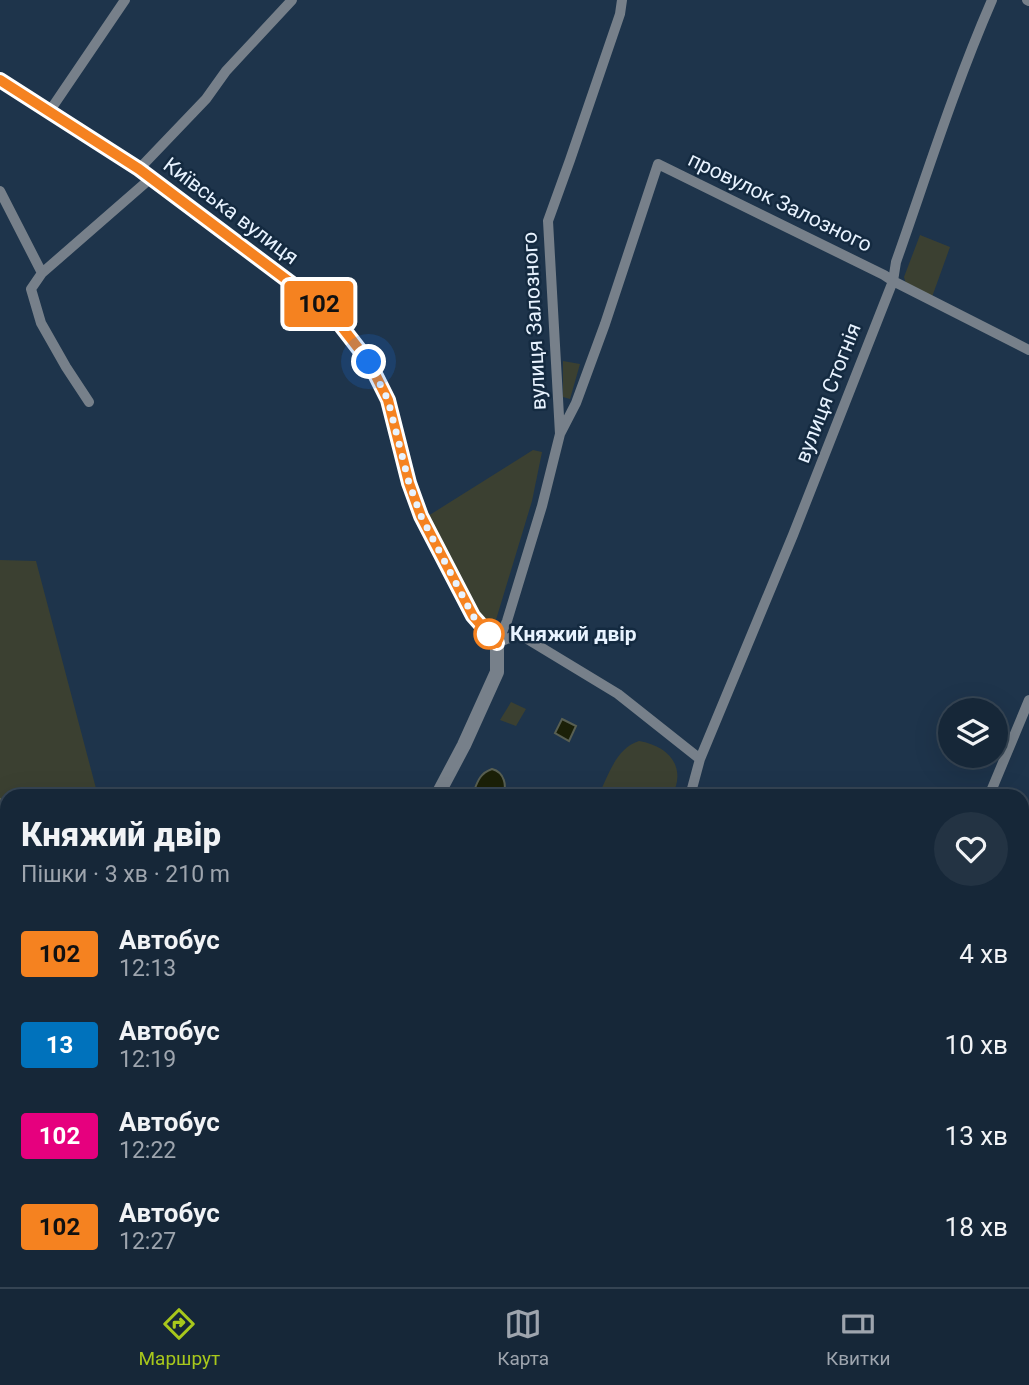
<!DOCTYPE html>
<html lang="uk">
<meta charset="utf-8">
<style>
body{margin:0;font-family:Roboto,sans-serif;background:#233343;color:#f1f3f6;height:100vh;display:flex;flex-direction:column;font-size:26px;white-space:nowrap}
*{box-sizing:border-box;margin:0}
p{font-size:23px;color:#9ea5ae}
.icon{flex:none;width:38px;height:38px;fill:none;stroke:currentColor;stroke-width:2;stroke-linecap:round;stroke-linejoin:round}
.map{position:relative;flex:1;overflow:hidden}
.sheet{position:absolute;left:0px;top:789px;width:1029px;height:499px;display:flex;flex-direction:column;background:#162738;border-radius:21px 21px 0 0;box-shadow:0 7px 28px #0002,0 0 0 2px #354453}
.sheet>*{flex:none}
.badge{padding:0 14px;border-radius:5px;font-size:24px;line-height:46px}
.tools{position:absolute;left:938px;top:698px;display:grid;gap:14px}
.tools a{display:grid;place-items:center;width:70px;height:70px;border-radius:50%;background:#162738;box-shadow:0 7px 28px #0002,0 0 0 2px #354453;font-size:35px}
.you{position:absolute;width:35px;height:35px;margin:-18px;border:5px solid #fff;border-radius:50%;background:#1a73e8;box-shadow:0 0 0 10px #1a73e833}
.map>.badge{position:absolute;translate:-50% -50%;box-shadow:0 0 0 4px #fff}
.round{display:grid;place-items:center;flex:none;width:74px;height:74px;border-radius:37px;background:#233343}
.overview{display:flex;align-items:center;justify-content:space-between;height:119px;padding:0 21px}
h1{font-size:33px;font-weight:800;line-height:52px}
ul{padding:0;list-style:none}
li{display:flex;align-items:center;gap:21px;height:91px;padding:0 21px}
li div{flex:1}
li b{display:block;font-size:26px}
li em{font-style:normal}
li .badge{min-width:77px;font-weight:700;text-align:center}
.tabs{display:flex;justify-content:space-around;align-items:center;height:98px;border-top:2px solid #354453;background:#162738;font-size:19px;color:#9ea5ae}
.tabs a{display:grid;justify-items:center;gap:4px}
.tabs .active{color:#a8c71c}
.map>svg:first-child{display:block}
.green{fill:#3b4031}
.water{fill:#1b2008;stroke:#585f52;stroke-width:2}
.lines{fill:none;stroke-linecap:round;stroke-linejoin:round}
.stream{stroke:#585f52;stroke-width:2.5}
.minor{stroke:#77808a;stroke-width:10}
.tertiary{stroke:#77808a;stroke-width:14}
.line-casing{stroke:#fff;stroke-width:16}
.line{stroke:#f58220;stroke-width:10}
.walk{stroke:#e8f3ff;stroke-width:7;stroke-dasharray:0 12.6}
.stop-dot{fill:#fff;stroke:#f58220;stroke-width:3.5}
.labels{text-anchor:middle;stroke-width:5;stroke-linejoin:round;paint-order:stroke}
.street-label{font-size:21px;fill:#e8f3ff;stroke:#142a40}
.stop-label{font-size:21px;font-weight:bold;fill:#e8f3ff;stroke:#142a40;text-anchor:start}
</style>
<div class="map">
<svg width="1029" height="1287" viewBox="0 0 1029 1287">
<rect width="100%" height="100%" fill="#1e344b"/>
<path class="green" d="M920 235 950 247 932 297 906 284 904 277Z
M563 361 580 364 570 399 563 397Z
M533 450 542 452 532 501 495 623 491 628 485 627 428 516Z
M0 560 36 561 98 796H7V853H5L0 837Z
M511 702 526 709 516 726 500 720Z
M639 741C669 746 687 767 672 796H598C609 775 615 749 639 741Z
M0 1004 7 1005V1281H65L66 1287H0Z"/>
<path class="water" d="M562 719 576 726 569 741 555 733Z
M492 769C504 772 508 786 502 796H472C477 784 478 774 492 769Z"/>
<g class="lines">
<path class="stream" d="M0 799 7 807"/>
<path class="minor" d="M1027 0 1029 1
M49 112 125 0
M139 169 206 99 226 71 292 0
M0 191 42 273 31 289 41 323 66 367 89 402
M42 273 151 178
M560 434 576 403 605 324 658 164 884 275 893 281 1029 350
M497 643 507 621 542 506 560 434 548 221 570 160 620 14 622 0
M497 643 519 634 618 694 700 759
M690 796 700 759 793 535 893 281 896 262C927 174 955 85 992 0
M989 796 1029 700
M0 1092 7 1091
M1022 1215 1029 1223
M1022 1264H1024
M329 1281 330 1287
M512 1287 514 1281
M708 1287V1281"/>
<path class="tertiary" d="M0 80 139 169 331 313 369 362 388 400 409 483 421 516 473 616 497 643V672L464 745 437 796
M138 1287 139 1281"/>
</g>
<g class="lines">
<defs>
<path id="line" d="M0 80 139 169 331 313 369 362 388 400 409 483 421 516 473 616 497 643"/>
</defs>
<use href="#line" class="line-casing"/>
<use href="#line" class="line"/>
<path class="walk" d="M369 362 388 400 409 483 421 516 473 616 489 634"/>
</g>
<circle class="stop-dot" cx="489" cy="634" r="14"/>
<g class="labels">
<g class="street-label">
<text transform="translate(780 202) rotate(26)" y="7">провулок Залозного</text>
<text transform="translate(231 211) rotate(37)" y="7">Київська вулиця</text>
<text transform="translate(534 321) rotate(-93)" y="7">вулиця Залозного</text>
<text transform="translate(828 393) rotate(-69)" y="7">вулиця Стогнія</text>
</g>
<g class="stop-label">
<text x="510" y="641">Княжий двір</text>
</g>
</g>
</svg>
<div class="tools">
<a><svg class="icon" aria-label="layers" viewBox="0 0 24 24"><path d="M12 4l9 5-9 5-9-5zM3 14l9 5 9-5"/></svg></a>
</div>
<div class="you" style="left:369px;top:362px"></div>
<b class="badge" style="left:319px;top:304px;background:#f58220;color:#111">102</b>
<section class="sheet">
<div class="overview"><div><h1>Княжий двір</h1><p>Пішки · 3 хв · 210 m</p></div><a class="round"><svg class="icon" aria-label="heart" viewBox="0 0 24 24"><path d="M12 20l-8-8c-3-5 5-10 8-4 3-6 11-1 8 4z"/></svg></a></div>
<ul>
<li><span class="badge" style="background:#f58220;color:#111">102</span><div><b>Автобус</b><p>12:13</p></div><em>4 хв</em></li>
<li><span class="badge" style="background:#0072bc;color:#fff">13</span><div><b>Автобус</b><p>12:19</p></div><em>10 хв</em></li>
<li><span class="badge" style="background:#e6007e;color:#fff">102</span><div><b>Автобус</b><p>12:22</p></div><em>13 хв</em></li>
<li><span class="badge" style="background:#f58220;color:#111">102</span><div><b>Автобус</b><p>12:27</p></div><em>18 хв</em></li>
</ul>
</section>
</div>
<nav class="tabs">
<a class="active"><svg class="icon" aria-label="directions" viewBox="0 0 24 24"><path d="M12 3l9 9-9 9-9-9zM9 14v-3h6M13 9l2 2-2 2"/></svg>Маршрут</a>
<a><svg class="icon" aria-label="map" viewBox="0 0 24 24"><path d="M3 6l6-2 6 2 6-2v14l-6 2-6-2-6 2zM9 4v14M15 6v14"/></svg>Карта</a>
<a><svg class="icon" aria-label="tickets" viewBox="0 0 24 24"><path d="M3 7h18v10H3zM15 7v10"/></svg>Квитки</a>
</nav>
